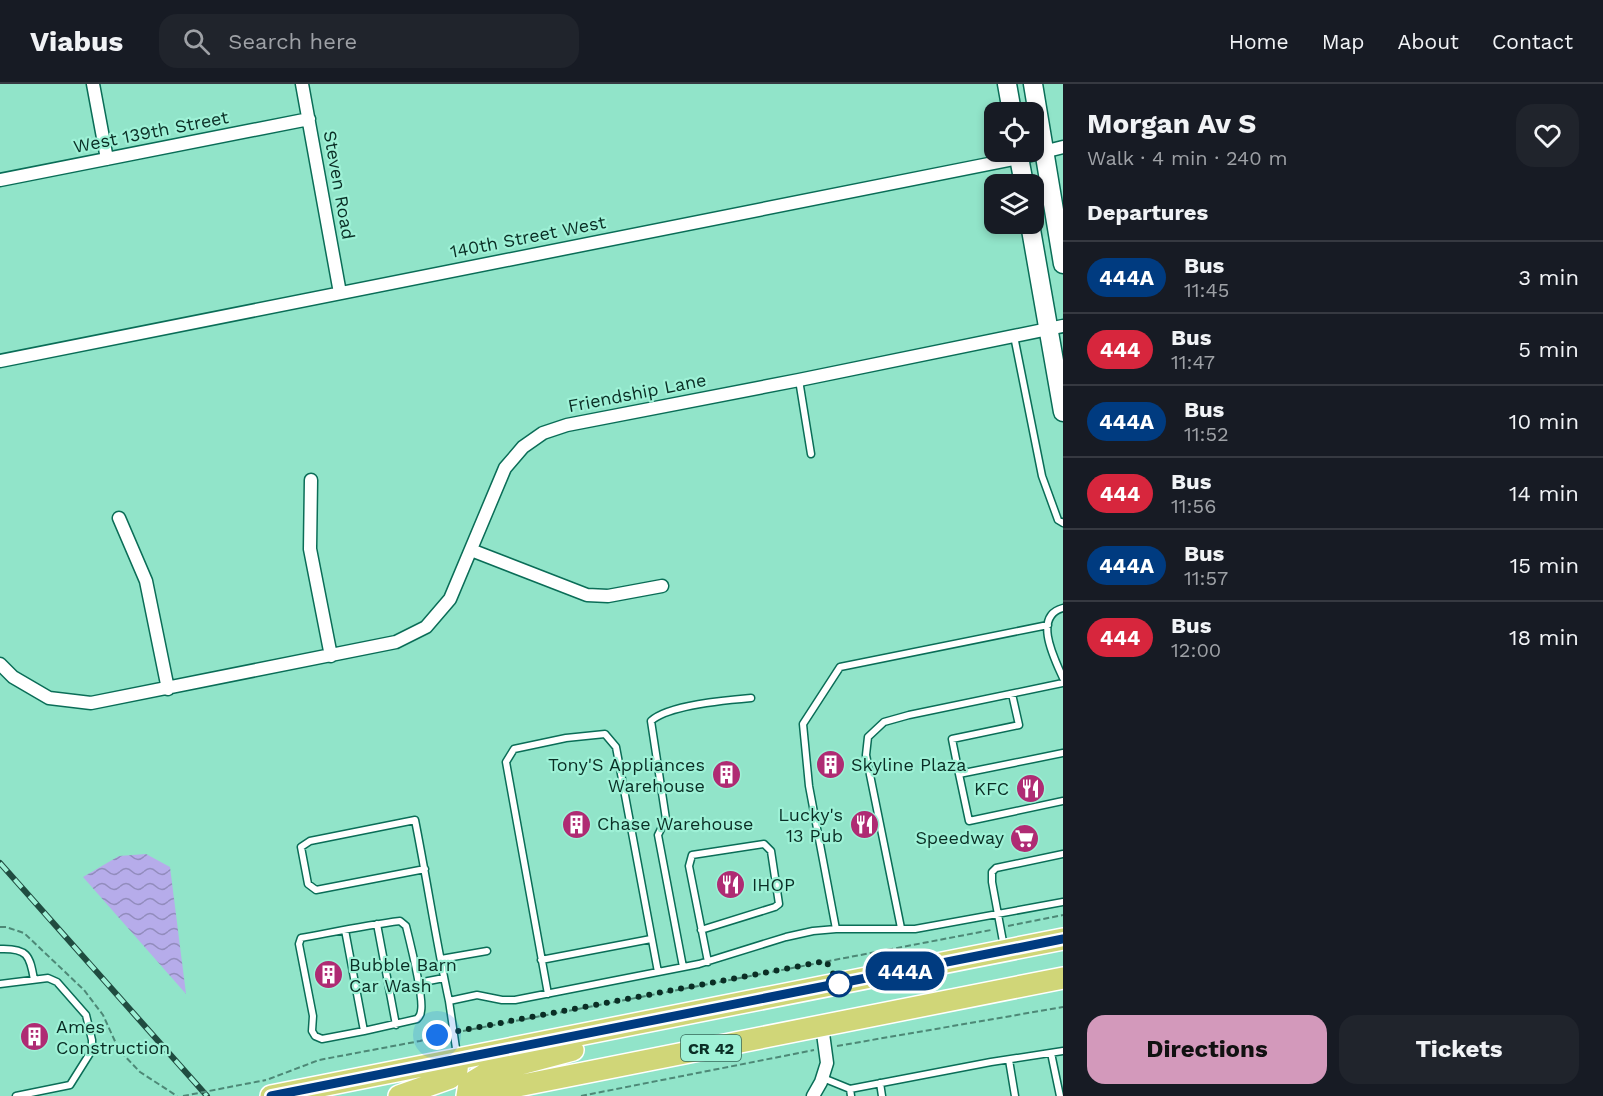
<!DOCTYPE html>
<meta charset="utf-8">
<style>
body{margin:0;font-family:"Work Sans",sans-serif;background:#20242c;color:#f1f3f6;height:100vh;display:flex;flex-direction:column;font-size:22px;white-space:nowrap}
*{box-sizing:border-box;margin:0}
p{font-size:20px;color:#9ea1a6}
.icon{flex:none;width:33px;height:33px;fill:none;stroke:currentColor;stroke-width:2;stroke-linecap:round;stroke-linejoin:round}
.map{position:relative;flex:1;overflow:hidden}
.sheet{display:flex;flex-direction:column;background:#171b24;width:540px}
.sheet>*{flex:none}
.badge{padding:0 12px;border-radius:20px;font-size:21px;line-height:39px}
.fabs{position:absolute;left:984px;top:18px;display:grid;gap:12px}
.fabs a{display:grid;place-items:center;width:60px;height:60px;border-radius:12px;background:#171b24;box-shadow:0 3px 9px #0003;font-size:30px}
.you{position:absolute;width:30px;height:30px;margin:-15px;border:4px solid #fff;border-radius:50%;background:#1a73e8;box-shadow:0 0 0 9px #1a73e833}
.map>.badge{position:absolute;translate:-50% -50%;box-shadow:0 0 0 3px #fff}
h2{padding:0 24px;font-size:22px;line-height:54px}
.round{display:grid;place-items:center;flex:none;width:63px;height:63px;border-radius:18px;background:#20242c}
.overview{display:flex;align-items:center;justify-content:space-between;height:102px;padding:0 24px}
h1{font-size:28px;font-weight:700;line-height:45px}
.button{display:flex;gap:12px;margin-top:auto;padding:12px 24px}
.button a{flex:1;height:69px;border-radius:18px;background:#d399bb;color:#111;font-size:24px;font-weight:700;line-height:69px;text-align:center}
.button a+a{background:#20242c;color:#f1f3f6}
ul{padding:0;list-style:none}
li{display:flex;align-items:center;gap:18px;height:72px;padding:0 24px;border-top:2px solid #363941}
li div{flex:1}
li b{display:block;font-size:22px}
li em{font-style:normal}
li .badge{min-width:66px;font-weight:700;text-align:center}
header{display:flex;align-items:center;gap:36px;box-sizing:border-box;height:84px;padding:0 30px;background:#171b24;border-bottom:2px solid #363941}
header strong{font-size:28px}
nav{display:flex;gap:33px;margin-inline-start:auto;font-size:21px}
.search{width:420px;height:54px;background:#20242c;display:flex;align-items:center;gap:15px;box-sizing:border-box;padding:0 21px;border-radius:18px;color:#9ea1a6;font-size:22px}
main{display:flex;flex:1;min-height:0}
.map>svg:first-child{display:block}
.water{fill:url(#water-waves)}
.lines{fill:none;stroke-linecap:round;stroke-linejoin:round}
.service-casing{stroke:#0a6d57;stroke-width:9}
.minor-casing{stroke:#0a6d57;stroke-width:15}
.secondary-casing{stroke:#0a6d57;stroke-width:21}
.trunk-casing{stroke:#fff;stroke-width:24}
.path{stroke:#4d8876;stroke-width:2;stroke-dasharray:6 3;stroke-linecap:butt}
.service{stroke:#fff;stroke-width:6}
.minor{stroke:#fff;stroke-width:12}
.secondary{stroke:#fff;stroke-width:18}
.trunk{stroke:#d0d678;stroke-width:21}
.rail-casing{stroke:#204c40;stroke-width:6}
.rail{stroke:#9ef1d6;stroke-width:4;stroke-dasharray:11;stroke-linecap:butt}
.path-bridge{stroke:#4d8876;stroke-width:2;stroke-dasharray:6 3;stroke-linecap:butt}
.line-casing{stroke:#fff;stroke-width:14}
.line{stroke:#003b80;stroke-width:9}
.walk{stroke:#0a2e25;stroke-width:6;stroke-dasharray:0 10.8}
.stop-dot{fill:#fff;stroke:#003b80;stroke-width:3}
.labels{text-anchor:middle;stroke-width:4.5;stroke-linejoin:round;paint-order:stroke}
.shield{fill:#9ef1d6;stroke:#36685a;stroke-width:1.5}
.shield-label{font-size:16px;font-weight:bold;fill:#0a2e25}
.street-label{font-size:18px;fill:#0a2e25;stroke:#9ef1d6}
.poi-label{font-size:18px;fill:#0a2e25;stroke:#9ef1d6;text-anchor:start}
</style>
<header>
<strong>Viabus</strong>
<div class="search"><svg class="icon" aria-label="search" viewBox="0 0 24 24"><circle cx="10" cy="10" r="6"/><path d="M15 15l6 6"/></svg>Search here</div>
<nav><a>Home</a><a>Map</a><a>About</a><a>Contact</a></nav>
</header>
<main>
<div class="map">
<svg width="1063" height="1012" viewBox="0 0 1063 1012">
<defs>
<pattern id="water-waves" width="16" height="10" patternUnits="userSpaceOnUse" patternTransform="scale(1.5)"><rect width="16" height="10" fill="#b6acea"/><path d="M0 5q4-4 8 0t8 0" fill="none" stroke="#928cbd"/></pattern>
</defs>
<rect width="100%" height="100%" fill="#91e4c9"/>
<path class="water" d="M146 770 170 783 186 910 83 793 119 772Z"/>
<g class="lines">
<defs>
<path id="service" d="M1014 252 1042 392 1058 436 1063 439
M799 296 811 370
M1063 524C1032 532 1055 576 1063 594
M1012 610 1019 641 952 655 959 690 1063 669
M959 690 969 737 1063 717
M425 785 316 806 308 800 301 763 310 757 415 736C427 796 436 857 449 917
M377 840 396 941
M901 844 866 671 868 653 884 638 909 631 1063 599
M836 845 809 702 803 640 840 583 1048 541
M345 846 364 947 417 935C419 933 421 930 421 927 424 914 410 858 406 842L400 837C367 841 334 848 301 854L299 860 313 932 312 947 315 952 322 955 364 947
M701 846 775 823 779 820 771 767 764 760 692 771 689 782 708 878
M1004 863 992 798V788L996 784 1063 770
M0 865C27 864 30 871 34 896
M441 875 487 867
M541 876 651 855
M683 883 658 751 666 735 651 637C668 621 727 616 751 614
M418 899 444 894
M0 900 48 894 57 898 86 931 92 956V966L70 1001 16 1012
M548 910 506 678 514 665 566 654 605 650 616 663 658 888
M1051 969 1060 1012
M457 971 449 917 477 911 502 916H515L699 880 786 853 813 847 836 845H915L1063 818
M1009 976 1015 1012
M823 994 850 1005 851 1012
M880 999 882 1012
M850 1005 991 978 1063 967"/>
<path id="minor" d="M93 0 107 75
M302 0 340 209
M0 96 309 35
M0 277 1019 74 1063 63
M311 396 310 465 331 572
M119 434 146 497 168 605
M471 466 587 511 608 512 662 502
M0 580 13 593 49 614 91 619 396 558 426 543 450 515 505 384 523 363 543 349 567 341 799 296 1063 242
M813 1012 821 998 827 979 822 942"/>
<path id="secondary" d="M1007 0 1012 28
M1033 0 1063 180
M1018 68 1024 100
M1030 140 1063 328"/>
<path id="trunk" d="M271 1012 1063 855
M399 1012 450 994 457 986 458 976
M467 1012 1063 894
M467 1012 469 1000 487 989 573 966"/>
</defs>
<use href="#service" class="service-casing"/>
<use href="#minor" class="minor-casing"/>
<use href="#secondary" class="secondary-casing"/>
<use href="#trunk" class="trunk-casing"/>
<path class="path" d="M1008 842 1063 831
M0 843H6L24 849 84 906 103 931 119 966 140 988 177 1012
M463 947 991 846
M837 962 1063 923
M269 995 319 976 420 957 446 949
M581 1012 814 966"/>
<use href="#service" class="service"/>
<use href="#minor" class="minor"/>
<use href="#secondary" class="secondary"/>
<use href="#trunk" class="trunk"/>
<defs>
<path id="rail" d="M0 779 207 1012"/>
</defs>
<use href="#rail" class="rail-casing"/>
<use href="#rail" class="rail"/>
<path class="path-bridge" d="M183 1012 266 996"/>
</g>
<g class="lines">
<defs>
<path id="line" d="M271 1012 1063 855"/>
</defs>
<use href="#line" class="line-casing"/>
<use href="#line" class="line"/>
<path class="walk" d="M437 951 826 877 839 900"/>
</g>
<defs>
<symbol id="building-disc" viewBox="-11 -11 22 22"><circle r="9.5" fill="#af2b73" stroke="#9ef1d6"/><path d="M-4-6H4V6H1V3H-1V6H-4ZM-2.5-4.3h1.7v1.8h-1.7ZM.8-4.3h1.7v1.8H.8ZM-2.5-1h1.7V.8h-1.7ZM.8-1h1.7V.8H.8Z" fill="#fff"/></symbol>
<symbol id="restaurant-disc" viewBox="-11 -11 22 22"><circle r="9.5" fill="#af2b73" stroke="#9ef1d6"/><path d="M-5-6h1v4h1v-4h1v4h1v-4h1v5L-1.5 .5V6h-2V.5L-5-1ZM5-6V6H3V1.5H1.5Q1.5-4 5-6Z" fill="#fff"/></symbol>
<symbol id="supermarket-disc" viewBox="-11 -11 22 22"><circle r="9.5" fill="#af2b73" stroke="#9ef1d6"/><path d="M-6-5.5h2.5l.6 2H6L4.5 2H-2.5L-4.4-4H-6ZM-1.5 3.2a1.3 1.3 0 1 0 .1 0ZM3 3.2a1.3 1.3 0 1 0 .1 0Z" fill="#fff"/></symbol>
</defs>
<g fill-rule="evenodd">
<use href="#building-disc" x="814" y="664" width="33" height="33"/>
<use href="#building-disc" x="710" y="674" width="33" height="33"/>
<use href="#restaurant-disc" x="1014" y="688" width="33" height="33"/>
<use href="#building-disc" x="560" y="724" width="33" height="33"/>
<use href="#restaurant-disc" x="848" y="724" width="33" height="33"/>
<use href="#supermarket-disc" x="1008" y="738" width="33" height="33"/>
<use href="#restaurant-disc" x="714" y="784" width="33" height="33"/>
<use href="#building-disc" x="312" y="874" width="33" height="33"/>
<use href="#building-disc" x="18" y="936" width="33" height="33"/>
</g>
<circle class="stop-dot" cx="839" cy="900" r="12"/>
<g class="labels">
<rect class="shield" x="681" y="951" width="60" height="26" rx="4.5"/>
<g class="shield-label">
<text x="711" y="970">CR 42</text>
</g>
<g class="street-label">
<text transform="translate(151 48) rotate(-11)" y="6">West 139th Street</text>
<text transform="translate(339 101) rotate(80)" y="6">Steven Road</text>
<text transform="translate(528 153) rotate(-11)" y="6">140th Street West</text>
<text transform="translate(637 309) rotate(-11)" y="6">Friendship Lane</text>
</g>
<g class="poi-label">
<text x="705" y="687" text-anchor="end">Tony'S Appliances<tspan x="705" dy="21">Warehouse</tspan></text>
<text x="851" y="687">Skyline Plaza</text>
<text x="1009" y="711" text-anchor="end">KFC</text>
<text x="843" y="737" text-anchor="end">Lucky's<tspan x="843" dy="21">13 Pub</tspan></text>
<text x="597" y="746">Chase Warehouse</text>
<text x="1004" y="760" text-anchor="end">Speedway</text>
<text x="752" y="807">IHOP</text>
<text x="349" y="887">Bubble Barn<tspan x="349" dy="21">Car Wash</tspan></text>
<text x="56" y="949">Ames<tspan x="56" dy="21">Construction</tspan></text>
</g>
</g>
</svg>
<div class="fabs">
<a><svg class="icon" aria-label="locate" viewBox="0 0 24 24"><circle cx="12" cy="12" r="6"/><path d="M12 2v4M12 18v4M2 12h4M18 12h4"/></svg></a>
<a><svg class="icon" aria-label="layers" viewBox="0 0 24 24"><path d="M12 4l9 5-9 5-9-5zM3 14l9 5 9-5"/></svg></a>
</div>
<div class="you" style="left:437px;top:951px"></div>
<b class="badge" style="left:905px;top:887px;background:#003b80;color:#fff">444A</b>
</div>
<section class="sheet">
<div class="overview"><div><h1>Morgan Av S</h1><p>Walk · 4 min · 240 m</p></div><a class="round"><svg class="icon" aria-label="heart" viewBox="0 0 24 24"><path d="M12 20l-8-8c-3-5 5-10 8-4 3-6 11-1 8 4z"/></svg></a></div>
<h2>Departures</h2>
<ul>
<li><span class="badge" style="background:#003b80;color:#fff">444A</span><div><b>Bus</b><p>11:45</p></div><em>3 min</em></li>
<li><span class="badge" style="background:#d7263d;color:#fff">444</span><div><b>Bus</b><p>11:47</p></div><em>5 min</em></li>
<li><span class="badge" style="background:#003b80;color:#fff">444A</span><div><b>Bus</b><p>11:52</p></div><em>10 min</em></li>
<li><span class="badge" style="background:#d7263d;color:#fff">444</span><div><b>Bus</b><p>11:56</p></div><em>14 min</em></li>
<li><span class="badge" style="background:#003b80;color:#fff">444A</span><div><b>Bus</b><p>11:57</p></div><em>15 min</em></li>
<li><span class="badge" style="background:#d7263d;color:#fff">444</span><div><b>Bus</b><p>12:00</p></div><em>18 min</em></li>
</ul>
<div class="button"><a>Directions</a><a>Tickets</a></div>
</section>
</main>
